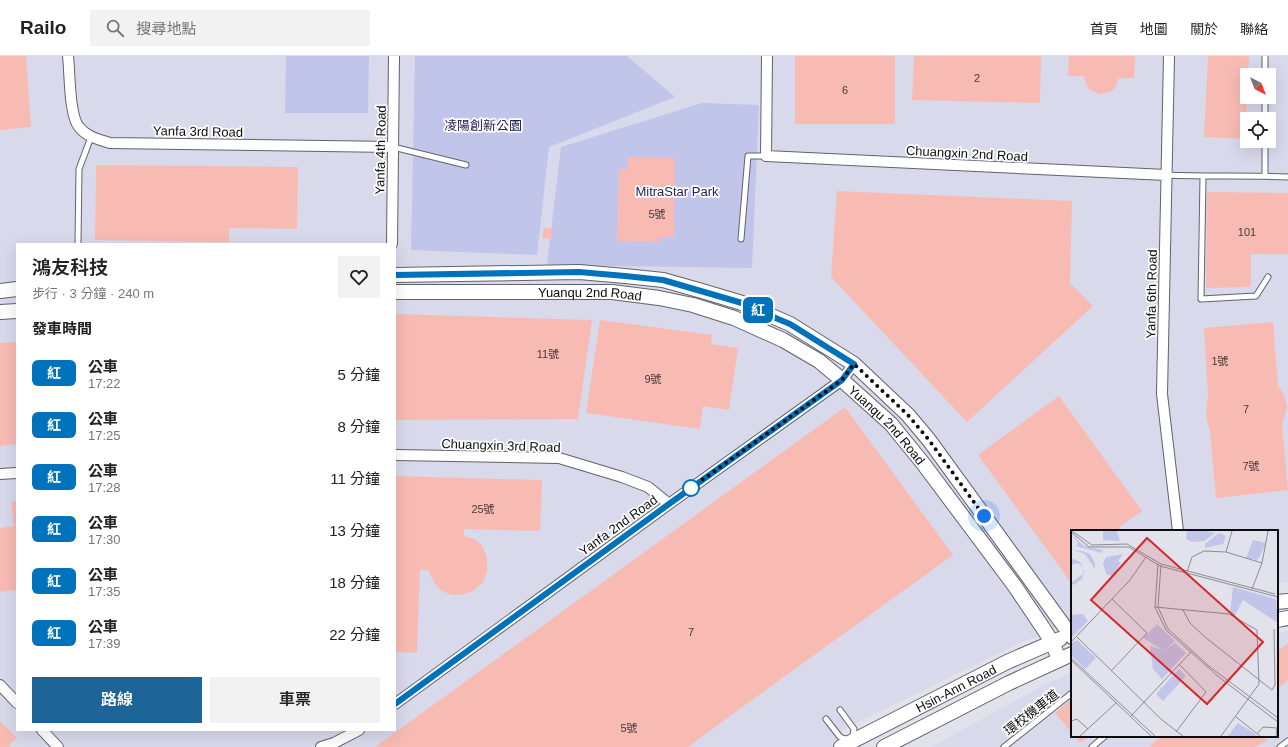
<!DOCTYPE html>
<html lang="zh-TW">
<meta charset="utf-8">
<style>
body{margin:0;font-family:Arial,"Noto Sans TC",sans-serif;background:#f2f2f2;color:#222;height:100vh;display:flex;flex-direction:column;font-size:15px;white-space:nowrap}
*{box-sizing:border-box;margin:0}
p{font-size:13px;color:#767676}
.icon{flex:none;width:22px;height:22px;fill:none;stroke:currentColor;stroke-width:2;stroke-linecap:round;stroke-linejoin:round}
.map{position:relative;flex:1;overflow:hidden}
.sheet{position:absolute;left:16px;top:187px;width:380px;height:488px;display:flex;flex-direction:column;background:#fff;border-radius:0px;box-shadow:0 4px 16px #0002}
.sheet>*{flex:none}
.badge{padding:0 8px;border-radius:6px;font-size:14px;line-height:26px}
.needle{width:26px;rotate:138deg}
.buttons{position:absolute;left:1240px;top:12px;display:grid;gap:8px}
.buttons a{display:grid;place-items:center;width:36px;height:36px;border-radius:0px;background:#fff;box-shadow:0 4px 16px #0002;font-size:20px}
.you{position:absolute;width:20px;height:20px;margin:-10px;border:3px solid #fff;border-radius:50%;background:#1a73e8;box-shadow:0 0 0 6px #1a73e833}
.map>.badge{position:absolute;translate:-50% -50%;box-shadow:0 0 0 2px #fff}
h2{padding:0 16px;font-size:15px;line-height:36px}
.round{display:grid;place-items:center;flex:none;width:42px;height:42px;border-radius:0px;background:#f2f2f2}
.head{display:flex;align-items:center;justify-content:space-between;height:68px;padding:0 16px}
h1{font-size:19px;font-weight:600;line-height:30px}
.button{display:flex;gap:8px;margin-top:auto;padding:8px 16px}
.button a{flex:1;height:46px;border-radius:0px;background:#1d6498;color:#fff;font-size:16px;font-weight:600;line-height:46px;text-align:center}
.button a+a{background:#f2f2f2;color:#222}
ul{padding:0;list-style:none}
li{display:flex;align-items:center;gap:12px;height:52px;padding:0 16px}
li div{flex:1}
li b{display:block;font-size:15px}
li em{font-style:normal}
li .badge{min-width:44px;font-weight:700;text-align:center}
header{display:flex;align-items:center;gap:24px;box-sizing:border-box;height:56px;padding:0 20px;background:#fff;border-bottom:1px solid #e0e0e0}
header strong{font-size:19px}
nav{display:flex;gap:22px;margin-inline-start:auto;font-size:14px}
.search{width:280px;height:36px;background:#f2f2f2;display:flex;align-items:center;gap:10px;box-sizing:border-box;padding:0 14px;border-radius:0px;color:#767676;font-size:15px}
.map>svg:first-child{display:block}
.built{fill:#d8daec;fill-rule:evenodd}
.green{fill:#c1c5e9}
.building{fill:#f8bbb4}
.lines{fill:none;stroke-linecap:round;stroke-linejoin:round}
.lane-casing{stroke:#61626b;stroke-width:7}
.street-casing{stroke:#61626b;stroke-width:12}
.secondary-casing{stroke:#61626b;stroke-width:16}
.lane{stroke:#fff;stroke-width:5}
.street{stroke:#fff;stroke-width:10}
.secondary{stroke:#fff;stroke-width:14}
.line-casing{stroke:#fff;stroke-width:9}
.line{stroke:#0072bc;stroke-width:6}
.walk{stroke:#0c0c0f;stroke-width:4;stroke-dasharray:0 7.2}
.stop-dot{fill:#fff;stroke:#0072bc;stroke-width:2}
.labels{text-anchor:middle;stroke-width:3.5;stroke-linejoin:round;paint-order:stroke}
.number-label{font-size:11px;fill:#473838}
.park-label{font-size:13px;fill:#25235e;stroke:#fff}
.street-label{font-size:13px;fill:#0c0c0f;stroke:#fff}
.inset-road{fill:none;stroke:#8c8c94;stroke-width:1}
.view{fill:#d62828;fill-opacity:0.15;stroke:#d62828;stroke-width:2}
.inset-edge{fill:none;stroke:#0c0c0f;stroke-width:2}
</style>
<header>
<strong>Railo</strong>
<div class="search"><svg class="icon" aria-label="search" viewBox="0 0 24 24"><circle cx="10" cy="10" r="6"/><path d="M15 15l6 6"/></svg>搜尋地點</div>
<nav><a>首頁</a><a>地圖</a><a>關於</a><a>聯絡</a></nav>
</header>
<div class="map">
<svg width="1288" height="691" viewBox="0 0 1288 691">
<rect width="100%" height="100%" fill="#e1e2ec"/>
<path class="built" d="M0 0H1288V526L1277 527V475H1072V567L1022 586 842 674 849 691H0ZM1247 19H1269V41H1247ZM1247 63H1269V85H1247ZM17 188H395V674H17Z
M1288 575V691H931L1042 630 1072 616V680H1277V577Z"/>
<path class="green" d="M286 0H369L368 57H285Z
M415 0H627L675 41 549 91 537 199 411 194Z
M702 47 759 49 752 212 547 209 561 91Z"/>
<path class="building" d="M0 0H26L31 71 0 74Z
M795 0H895V68H795Z
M914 0H1041L1040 47 912 44Z
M1069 0H1135L1134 22H1119L1117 28 1114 33 1109 36 1101 38 1095 36 1089 33 1086 27 1084 20H1068Z
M1208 0H1249L1245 83 1204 81Z
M628 101 675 102 674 181H659V186L617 185 619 113H628Z
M96 109 298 111 297 173 229 172V186L95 184Z
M837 135 1072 145 1070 227 1093 250 967 366 831 221Z
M1207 136 1288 137V198H1251V231L1206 232Z
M544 172 553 173 551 183 542 182Z
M395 258 592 264 578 363 395 364Z
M600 264 712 279 711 288 738 292 729 354 703 350 700 373 586 357Z
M1273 266 1278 330 1284 339 1287 350 1285 359 1282 368 1288 434 1216 442 1210 375 1207 365 1206 356 1208 340 1204 272Z
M17 286V388L0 390V287Z
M1059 340 1142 455 1119 471 1121 475H1072V528L978 399Z
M845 351 953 499 741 652 688 691H375Z
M395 420 542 424 540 475 464 473V480L474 483 482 489 487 502V516L483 526 473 535 462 539H452L442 535 435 528 428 514H420L417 597 395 596Z
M17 445V534L0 536V472L14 470 11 446Z
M1288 587V624L1277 633V596Z
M1072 643V677L1055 657Z
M0 665 17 682 9 689 11 691H0Z
M1075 680H1089L1081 687Z
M1161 680H1264L1268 684 1255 691H1149Z"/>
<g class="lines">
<defs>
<path id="lane" d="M1265 0V19
M1265 41V63
M1265 85V120
M393 91 466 109
M1166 119C1207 121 1247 119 1288 121
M1203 121 1201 243 1256 240 1268 221
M741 183 748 100H766
M78 188 79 113 91 81
M826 663 840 681 852 685 854 673 840 654
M1004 691 1072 637
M1092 691 1105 680
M1280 691 1288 685"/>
<path id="street" d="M68 0C70 17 69 59 79 71 87 81 98 83 110 87L393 91
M767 0 766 100 1166 119
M1169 0 1162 338 1178 475
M392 188 394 0
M395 399 559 402 622 421 648 431 669 448
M0 418 17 417
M0 629 17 647
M395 648 669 448 842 324 854 308
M42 674 58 691
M321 691 334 687 359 674"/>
<g id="secondary">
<path d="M395 219 579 216 625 220 663 224 702 235 742 247 790 268 854 308 908 359 929 384 1072 581"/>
<path d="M0 235 17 233"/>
<path id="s1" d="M395 236H612L659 242 693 249 734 262 783 284 819 305 842 324 891 368 922 406 1014 529 1043 572 1052 586 1059 603"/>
<path d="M0 256 17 255"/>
<path d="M1277 546 1288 545"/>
<path d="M1277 564 1288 562"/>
<path id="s2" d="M841 691 1007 606 1060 583"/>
<path d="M884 691 1009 627 1072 598"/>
</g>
</defs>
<use href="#lane" class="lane-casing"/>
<use href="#street" class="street-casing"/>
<use href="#secondary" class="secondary-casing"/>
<use href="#lane" class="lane"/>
<use href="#street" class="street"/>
<use href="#secondary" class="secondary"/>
</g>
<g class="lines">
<defs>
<path id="line" d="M395 219 579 216 625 220 663 224 742 247 778 263 790 268 854 308 842 324 669 448 395 648"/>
</defs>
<use href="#line" class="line-casing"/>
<use href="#line" class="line"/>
<path class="walk" d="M691 432 842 324 854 308 908 359 929 384 984 460"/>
</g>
<circle class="stop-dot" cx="691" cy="432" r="8"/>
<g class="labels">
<g class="number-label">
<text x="977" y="26">2</text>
<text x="845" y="38">6</text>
<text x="657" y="162">5號</text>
<text x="1247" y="180">101</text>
<text x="548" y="302">11號</text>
<text x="1220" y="309">1號</text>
<text x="653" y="327">9號</text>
<text x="1246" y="357">7</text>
<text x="1251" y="414">7號</text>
<text x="483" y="457">25號</text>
<text x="691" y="580">7</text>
<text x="629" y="676">5號</text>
</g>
<g class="park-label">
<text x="483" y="74">凌陽創新公園</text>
<text x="677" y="140">MitraStar Park</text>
</g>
<g class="street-label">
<text transform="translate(198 75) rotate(1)" y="5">Yanfa 3rd Road</text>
<text transform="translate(380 94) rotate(-89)" y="5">Yanfa 4th Road</text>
<text transform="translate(967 97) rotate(3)" y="5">Chuangxin 2nd Road</text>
<text dy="5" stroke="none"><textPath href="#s1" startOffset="195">Yuanqu 2nd Road</textPath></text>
<text transform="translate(1151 238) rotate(-89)" y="5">Yanfa 6th Road</text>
<text dy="5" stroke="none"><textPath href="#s1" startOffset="531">Yuanqu 2nd Road</textPath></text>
<text transform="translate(501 389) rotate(2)" y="5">Chuangxin 3rd Road</text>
<text transform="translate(618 469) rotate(-36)" y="5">Yanfa 2nd Road</text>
<text dy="5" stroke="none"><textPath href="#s2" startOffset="129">Hsin-Ann Road</textPath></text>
<text transform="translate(1031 656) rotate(-38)" y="5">環校機車道</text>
</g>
</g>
<g transform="translate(1071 474)">
<rect width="207" height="207" fill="#e1e2ec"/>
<path d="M32 1H46L49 11 32 10ZM116 1H137L144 3 133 11 121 12 115 9ZM148 3 155 6 152 14 134 18V14ZM0 4 13 16 32 20 31 23 5 16 7 13ZM182 10 195 13 187 30 175 28ZM2 20 11 21 19 24 24 33V39L14 24ZM52 24 47 31 50 33 41 46 35 44 32 33 35 27ZM0 28 9 32 13 41 11 49 2 55 0 53 12 44V38L7 33 0 35ZM162 57 205 69 207 93 172 70 164 85 159 83ZM12 84 17 91 0 108V85ZM86 94 104 111 93 121 104 113 115 123 91 149 82 139 79 116 92 120 72 108ZM6 110 25 128 14 139 0 125V113ZM108 139 115 146 92 171 85 164ZM167 193 184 204 186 206H157Z" fill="#c1c5e9"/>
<path class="inset-road" d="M1 1 21 15 56 14 90 34 204 64M0 2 18 17H58L89 36 207 67M155 22 161 1M87 34 84 77 95 100 149 148 207 192M90 35 87 77 97 99 139 137 207 188M116 42 121 27 133 21 155 22 191 33M181 59 191 33 197 1M84 77 158 84 186 100 188 154 150 206M112 80 119 93 134 107 201 160 204 155 203 99M6 107 91 190 112 206M0 112 59 50 75 27M0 128 84 206M0 130 80 206M40 141 76 103 41 69M60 186 120 122M165 187 189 206M0 191 6 189 17 199M105 202 135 162 108 134M187 203 192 197 206 198 205 206M9 206 45 173"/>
<path class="view" d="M76 8 192 112 136 174 20 70Z"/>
<rect width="207" height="207" class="inset-edge"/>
</g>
</svg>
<div class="buttons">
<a><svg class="needle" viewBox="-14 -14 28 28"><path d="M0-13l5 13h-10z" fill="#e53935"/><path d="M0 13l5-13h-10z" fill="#767676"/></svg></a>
<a><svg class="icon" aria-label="locate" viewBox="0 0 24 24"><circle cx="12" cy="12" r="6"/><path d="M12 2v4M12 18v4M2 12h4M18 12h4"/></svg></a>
</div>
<div class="you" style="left:984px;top:460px"></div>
<b class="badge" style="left:758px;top:254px;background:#0072bc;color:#fff">紅</b>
<section class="sheet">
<div class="head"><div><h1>鴻友科技</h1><p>步行 · 3 分鐘 · 240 m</p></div><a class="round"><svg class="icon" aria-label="heart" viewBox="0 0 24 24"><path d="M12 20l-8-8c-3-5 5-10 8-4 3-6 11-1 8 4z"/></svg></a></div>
<h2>發車時間</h2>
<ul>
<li><span class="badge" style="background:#0072bc;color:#fff">紅</span><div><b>公車</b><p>17:22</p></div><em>5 分鐘</em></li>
<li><span class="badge" style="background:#0072bc;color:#fff">紅</span><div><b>公車</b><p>17:25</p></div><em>8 分鐘</em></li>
<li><span class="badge" style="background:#0072bc;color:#fff">紅</span><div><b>公車</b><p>17:28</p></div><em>11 分鐘</em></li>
<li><span class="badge" style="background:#0072bc;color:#fff">紅</span><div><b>公車</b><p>17:30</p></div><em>13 分鐘</em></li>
<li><span class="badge" style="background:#0072bc;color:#fff">紅</span><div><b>公車</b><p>17:35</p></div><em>18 分鐘</em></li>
<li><span class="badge" style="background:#0072bc;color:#fff">紅</span><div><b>公車</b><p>17:39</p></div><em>22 分鐘</em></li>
</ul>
<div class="button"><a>路線</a><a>車票</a></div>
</section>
</div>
